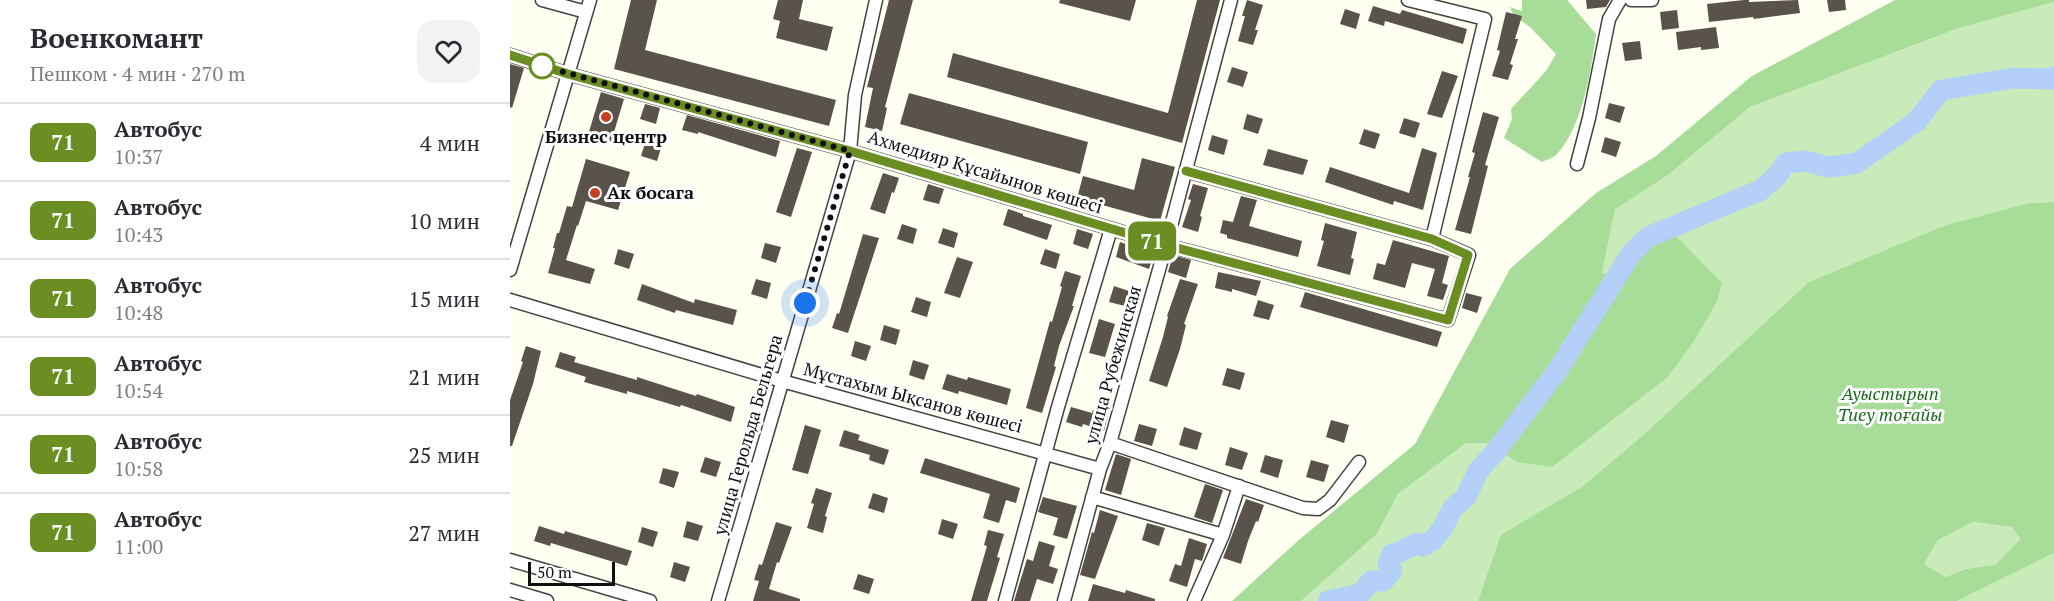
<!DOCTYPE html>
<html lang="ru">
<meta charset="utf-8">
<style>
body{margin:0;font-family:"PT Serif",serif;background:#f2f2f3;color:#2b2b33;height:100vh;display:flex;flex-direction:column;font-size:22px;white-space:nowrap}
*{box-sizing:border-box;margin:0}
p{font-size:20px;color:#7c7c81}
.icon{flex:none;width:33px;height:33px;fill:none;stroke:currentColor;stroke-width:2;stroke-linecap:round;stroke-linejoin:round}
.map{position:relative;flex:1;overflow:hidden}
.sheet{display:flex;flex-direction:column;background:#fff;width:510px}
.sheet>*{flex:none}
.badge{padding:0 12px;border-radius:9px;font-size:21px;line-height:39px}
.scale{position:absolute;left:18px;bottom:15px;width:87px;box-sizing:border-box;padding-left:6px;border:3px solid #0f0f0f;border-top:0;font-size:16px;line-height:21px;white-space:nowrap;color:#0f0f0f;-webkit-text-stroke:4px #fff;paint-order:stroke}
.you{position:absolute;width:30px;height:30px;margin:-15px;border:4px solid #fff;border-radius:50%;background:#1a73e8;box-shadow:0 0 0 9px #1a73e833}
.map>.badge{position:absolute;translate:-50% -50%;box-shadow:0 0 0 3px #fff}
.round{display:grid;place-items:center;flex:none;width:63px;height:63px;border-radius:18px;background:#f2f2f3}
.headline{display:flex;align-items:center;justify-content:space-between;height:102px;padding:0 30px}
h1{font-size:28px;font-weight:700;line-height:45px}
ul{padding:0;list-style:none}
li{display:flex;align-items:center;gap:18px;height:78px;padding:0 30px;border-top:2px solid #e1e1e2}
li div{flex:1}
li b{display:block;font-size:22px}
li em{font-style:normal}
li .badge{min-width:66px;font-weight:700;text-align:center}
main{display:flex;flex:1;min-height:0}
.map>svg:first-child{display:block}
.green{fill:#c8ebb9}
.forest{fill:#a7dd98;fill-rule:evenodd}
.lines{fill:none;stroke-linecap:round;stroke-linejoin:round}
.river{stroke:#b4cff8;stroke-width:21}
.building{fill:#59534b}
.minor-casing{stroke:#424242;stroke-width:15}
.minor{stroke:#fff;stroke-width:12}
.line-casing{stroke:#fff;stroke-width:14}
.line{stroke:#6b8e23;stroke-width:9}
.walk{stroke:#0f0f0f;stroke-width:6;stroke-dasharray:0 10.8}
.stop-dot{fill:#fff;stroke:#6b8e23;stroke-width:3}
.poi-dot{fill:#c53f21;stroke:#fff;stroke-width:2}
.labels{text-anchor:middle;stroke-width:6;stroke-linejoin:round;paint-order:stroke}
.poi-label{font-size:18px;font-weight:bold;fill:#0f0f0f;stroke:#fff}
.street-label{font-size:18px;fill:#0f0f0f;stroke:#fff}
.park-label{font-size:18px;font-style:italic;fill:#1c6a1e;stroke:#fff}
</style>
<main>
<section class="sheet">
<div class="headline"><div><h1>Военкомант</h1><p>Пешком · 4 мин · 270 m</p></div><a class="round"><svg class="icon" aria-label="heart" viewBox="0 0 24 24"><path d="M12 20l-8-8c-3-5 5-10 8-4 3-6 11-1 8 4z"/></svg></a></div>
<ul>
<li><span class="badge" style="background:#6b8e23;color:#fff">71</span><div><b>Автобус</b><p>10:37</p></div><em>4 мин</em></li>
<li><span class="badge" style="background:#6b8e23;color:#fff">71</span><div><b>Автобус</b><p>10:43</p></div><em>10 мин</em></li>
<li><span class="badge" style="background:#6b8e23;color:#fff">71</span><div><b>Автобус</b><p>10:48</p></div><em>15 мин</em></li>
<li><span class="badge" style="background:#6b8e23;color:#fff">71</span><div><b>Автобус</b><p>10:54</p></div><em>21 мин</em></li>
<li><span class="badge" style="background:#6b8e23;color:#fff">71</span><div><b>Автобус</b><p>10:58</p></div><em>25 мин</em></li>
<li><span class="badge" style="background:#6b8e23;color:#fff">71</span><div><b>Автобус</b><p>11:00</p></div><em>27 мин</em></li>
</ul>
</section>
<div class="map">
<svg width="1544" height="601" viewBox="0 0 1544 601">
<rect width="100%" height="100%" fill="#fffff2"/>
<path class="green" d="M1544 2V202L1519 203 1436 225 1139 430 1073 486 992 535 968 601H791L867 534 888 494 956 443H978L1007 462 1159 376 1185 340 1207 302 1121 254 1107 274 1092 273 1105 208 1158 175 1240 107 1449 28Z
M1463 522 1502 527 1512 539 1485 565 1455 569 1436 577 1414 564 1428 540Z
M1544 553V601H1447Z"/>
<path class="forest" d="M1012 0H1057L1086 34C1081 71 1073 124 1048 153 1045 158 1037 159 1032 162L994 138 1002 119 1001 109 1036 71 1046 54 1020 27 1004 16 1000 7 1012 11Z
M1385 0H1544V2L1449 28 1240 107 1158 175 1105 209 1092 273 1107 274C1125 249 1130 240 1159 229L1212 283 1207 302 1185 340 1159 376 1042 467 1007 462 978 443H956L888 494 867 534 791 601H722L790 539 905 444 1000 269 1086 193 1146 156 1242 76Z
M1544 202V553L1447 601H968L991 535 1073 486 1139 430 1299 282 1436 225 1519 203ZM1463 522 1502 527 1511 539 1485 565 1455 569 1436 577 1414 564 1428 540Z"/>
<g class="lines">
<path class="river" d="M818 601 850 594 861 581H873L882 570 878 564 882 554 890 552 907 543 913 546 922 541 932 529 943 508 956 497 968 471 986 451 1047 371 1121 254 1138 237 1251 190 1266 177 1276 163 1295 161 1319 167 1347 163 1407 121 1431 90 1504 78 1542 79 1544 77"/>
</g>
<path class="building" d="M121 0H147L135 50 326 100 319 126 104 69Z
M268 0H293L289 19 323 27 317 51 266 38 270 21 263 19Z
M379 0H403L375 107 377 108 372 131 355 127 363 88 357 87Z
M550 0H626L620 21 549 3Z
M687 0H710L672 143 437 77 443 53 658 113Z
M737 0 753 5 745 30H748L743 45 728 41 735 16H732Z
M1076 0H1100L1096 7 1077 9Z
M1234 0H1239V2L1288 0 1290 13 1244 19 1243 17 1199 22 1197 4Z
M1317 0H1335L1336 10 1319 12Z
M863 6 890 14 892 10 957 29 953 44 875 21 874 26 858 21Z
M835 9 850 14 846 29 830 24Z
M1167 10 1169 28 1152 30 1150 12Z
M996 12 1012 16 1005 39H1008L1000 64 1003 65 998 80 982 76 990 51 987 50Z
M1206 27 1209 48 1191 50V47L1168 50 1166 32Z
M1130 41 1132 59 1115 61 1112 43Z
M0 64 14 68 2 108 0 107Z
M722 67 738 72 733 87 717 82Z
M932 71 948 76 932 118 917 114Z
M91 92 114 99 101 142 78 135Z
M399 93 578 142 570 174 390 124Z
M1099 103 1115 107 1110 123 1095 118Z
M135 104 150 108 146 124 130 119Z
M973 112 989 117 975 165 978 166 961 234 945 230 960 177H958L965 153 962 152Z
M737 114 753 119 748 134 733 129Z
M177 115 270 141 266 157 188 132V134L172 130Z
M894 118 910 123 905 138 889 133Z
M854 129 870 134 865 149 849 144Z
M702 135 718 140 714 155 698 150Z
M1095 137 1111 142 1106 157 1091 152Z
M136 140 152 145 147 161 131 156Z
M287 148 302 152 281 217 266 212Z
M912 148 927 153 913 210 884 201 883 205 815 182 820 167 899 193Z
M758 149 798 160 793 175 753 165Z
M632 158 665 167 650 221 567 198 573 176 624 190Z
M76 159 120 172 108 210 76 201 68 226 67 225 56 260 85 269 80 284 38 273 45 248H43L47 233H49L57 206 62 207Z
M373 173 389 178 384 193 382 192 375 214 360 209Z
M418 184 434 189 429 204 413 200Z
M683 184 698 188 690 216 692 217 688 232 672 227 681 200 678 199Z
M731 196 747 200 739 226 792 241 788 257 717 238V235L710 233 713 220 723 222Z
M498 209 513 214V216L542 225 537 240 493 225Z
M815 223 847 232 841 258 844 259 840 275 807 266 814 241 811 240Z
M392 224 407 229 403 244 387 239Z
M433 228 448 233 444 248 428 243Z
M567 229 583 234 578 249 563 244Z
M353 234 369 238 338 333 322 328 327 313 329 314Z
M883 240 939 256 932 283 938 285 933 300 917 296 925 269 902 263 895 288 863 279 867 263 875 265Z
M610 242 644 254 639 269 606 257Z
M255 243 271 247 266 263 251 258Z
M108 249 124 254 119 269 104 264Z
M535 249 550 254 546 269 530 264Z
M663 255 681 260 676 278 658 272Z
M447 257 463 262 450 298 434 293Z
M555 271 571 276 562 306H564L549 346 544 366 546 367 532 413 516 408 540 321 542 322 552 287 550 286Z
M708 272 751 281 746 296 722 289V292L705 288Z
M246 279 261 283 257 299 241 294Z
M670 279 688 284 674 324 676 325 670 349 657 387 639 381 653 337 658 317 657 316Z
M132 284 184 303 185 299 227 310 223 325 166 310 165 313 127 300Z
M604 286 619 291 615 306 599 302Z
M795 292 932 332 927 347 790 307Z
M956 293 972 297 967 313 952 308Z
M406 297 421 302 417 317 401 312Z
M748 300 764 305 759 320 743 316Z
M589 319 605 324 595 357 579 353Z
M374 325 390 330 386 345 370 340Z
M345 341 361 346 356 361 341 356Z
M16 346 31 351 23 384 2 446H0V400L13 362 11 361Z
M50 352 66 357 64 362 127 380V377L186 396 187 394 225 407 221 422 171 405 170 407 117 391V394L74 382 76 377 45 367Z
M403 360 419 365 414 380 399 375Z
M717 368 735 373 730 390 712 385Z
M437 374 457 380 458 377 501 389 497 405 449 391 448 394 432 389Z
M561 407 582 413 583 410 598 415 594 431 573 424 572 427 556 422Z
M821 420 839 425 834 443 816 437Z
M629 424 647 429 642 446 624 441Z
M295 425 311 430 298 474 282 470Z
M674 427 692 433 687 450 669 445Z
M334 430 350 435 348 440 379 450 374 465 359 460 360 455 329 446Z
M720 447 738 453 732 470 715 465Z
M606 454 621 459 611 495 595 490Z
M755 455 773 460 768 478 750 472Z
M195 457 211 462 206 477 190 472Z
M415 458 510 488 506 503 496 500 489 523 473 518 480 494 410 473Z
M801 460 819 465 814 482 796 477Z
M153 468 169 472 164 488 149 483Z
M695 484 713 490 702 523 684 517Z
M306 488 322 493 315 516 317 517 313 533 297 528 304 504 301 503Z
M363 493 378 498 374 513 358 508Z
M533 497 567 506 557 539 543 535 548 518 528 512Z
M736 499 754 505 748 522 746 521 738 541 731 564 713 558Z
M590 510 608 516 585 579 570 575 582 532 584 533Z
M432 519 448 524 443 539 428 534Z
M177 521 193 526 188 541 173 537Z
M266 522 282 527 269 563 267 562 259 589 290 599V601H243L249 581 244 580 249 564 252 565Z
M637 523 655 528 649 546 632 540Z
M29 526 54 534 55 531 122 551 117 566 41 543 40 546 24 541Z
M132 527 148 532 143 547 128 542Z
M478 530 494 534 487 557 490 558 477 601H461L477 546 474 545Z
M679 538 697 544 692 561 685 559 677 587 659 581 665 564 671 566Z
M529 541 545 546 539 566 548 569 543 584 527 579 520 601H504L517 559 523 561Z
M164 562 180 567 175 582 160 577Z
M348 574 364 579 359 594 343 589Z
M583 584 615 593 616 590 645 599V601H578Z"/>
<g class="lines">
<defs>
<path id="minor" d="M32 0 76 12
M898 0 975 19 922 239
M1121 0H1142
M0 55 58 74 340 151 656 245 938 320 959 255 922 239 676 171
M1067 164 1079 118 1099 19 1110 0
M0 270 80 0
M0 300 272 381 590 469
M600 443 793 508 808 509 820 500 849 462
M582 497 713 535
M0 560 140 601
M0 590 37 601
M208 601 340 151 345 95 366 0
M495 601 548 407 601 229
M554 601 590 469 600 443 656 245 721 0
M684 601 713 535 729 486"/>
</defs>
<use href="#minor" class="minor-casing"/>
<use href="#minor" class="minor"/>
</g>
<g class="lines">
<defs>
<path id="line" d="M0 55 58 74 340 151 656 245 938 320 958 255 922 239 676 171"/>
</defs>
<use href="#line" class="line-casing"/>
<use href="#line" class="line"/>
<path class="walk" d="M32 66 340 151 295 303"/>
</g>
<circle class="stop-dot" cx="32" cy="66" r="12"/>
<g class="poi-dot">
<circle cx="96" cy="117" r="6"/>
<circle cx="85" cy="193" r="6"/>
</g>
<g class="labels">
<g class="poi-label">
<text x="96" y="143">Бизнес центр</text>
<text x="97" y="199" text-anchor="start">Ак босага</text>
</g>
<g class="street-label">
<text transform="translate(475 172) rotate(17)" y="6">Ахмедияр Құсайынов көшесі</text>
<text transform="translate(603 365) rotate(-74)" y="6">улица Рубежинская</text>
<text transform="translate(403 398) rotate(15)" y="6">Мұстахым Ықсанов көшесі</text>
<text transform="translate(238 435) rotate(-74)" y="6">улица Герольда Бельгера</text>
</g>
<g class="park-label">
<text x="1380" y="400">Ауыстырып<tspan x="1380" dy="21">Тиеу тоғайы</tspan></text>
</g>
</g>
</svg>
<div class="scale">50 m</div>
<div class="you" style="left:295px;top:303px"></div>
<b class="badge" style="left:642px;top:241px;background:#6b8e23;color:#fff">71</b>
</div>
</main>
